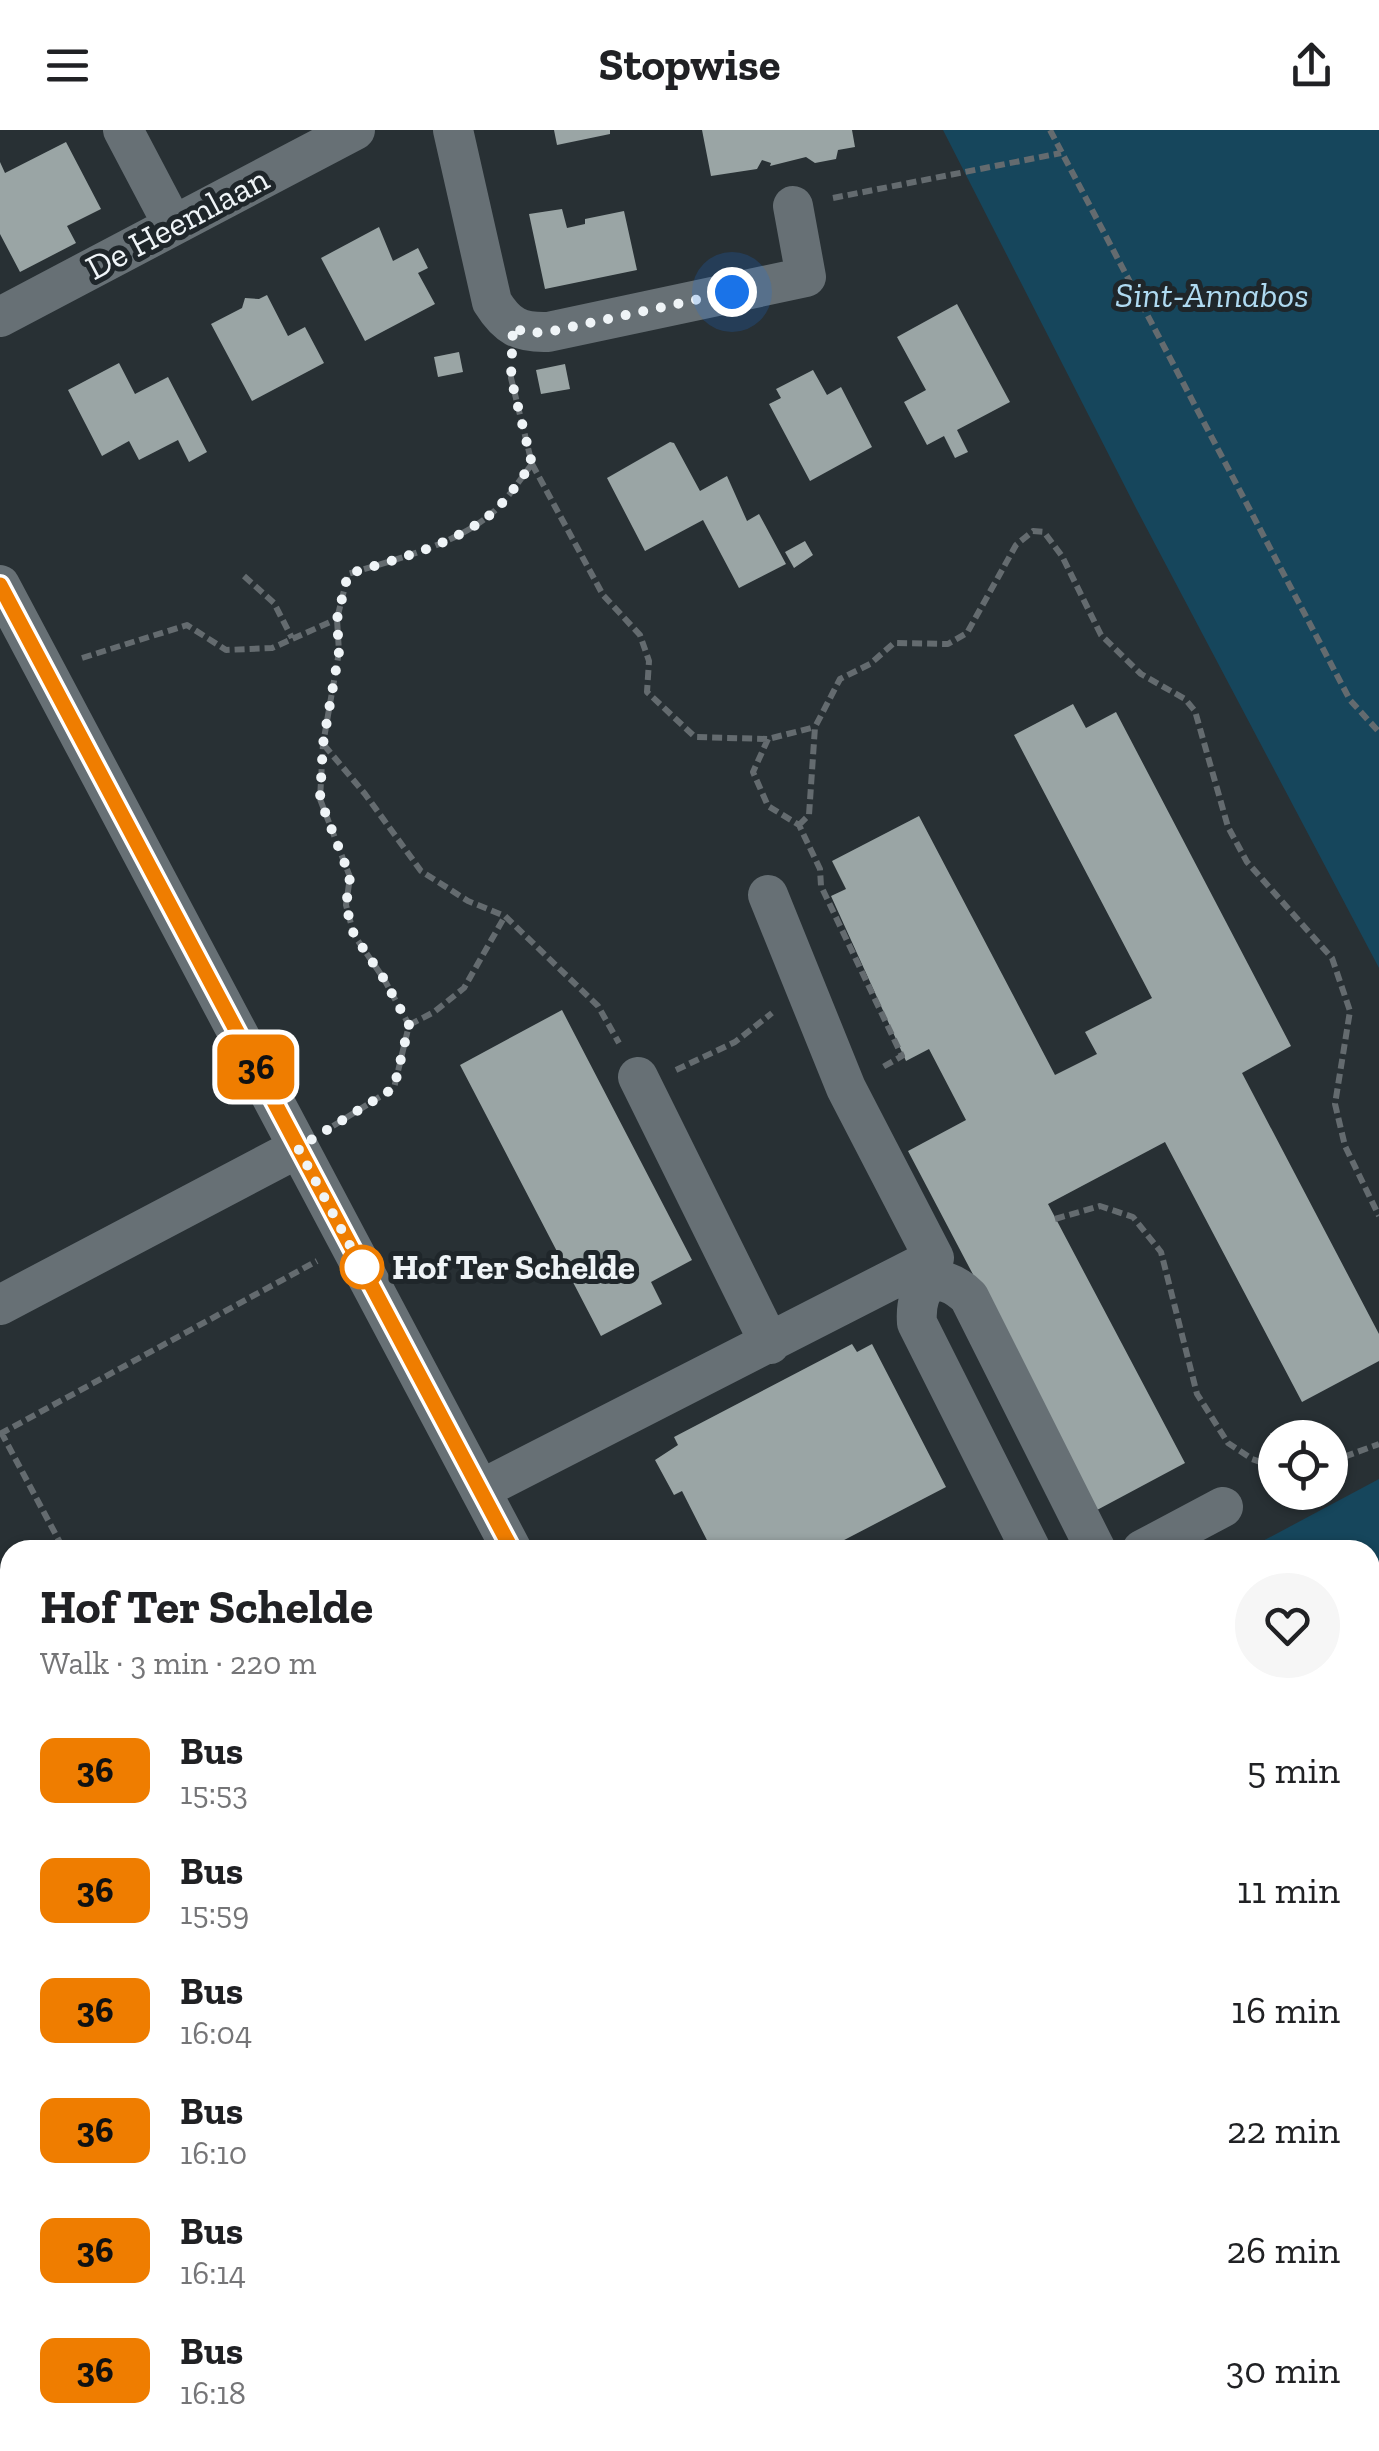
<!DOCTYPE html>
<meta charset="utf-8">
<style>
body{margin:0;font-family:"Zilla Slab",serif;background:#f6f6f6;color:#202124;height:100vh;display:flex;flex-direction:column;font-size:38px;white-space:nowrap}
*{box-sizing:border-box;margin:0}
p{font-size:32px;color:#757577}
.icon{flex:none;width:55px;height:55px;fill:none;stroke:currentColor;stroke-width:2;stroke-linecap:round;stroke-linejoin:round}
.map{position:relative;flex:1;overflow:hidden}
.panel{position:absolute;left:0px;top:1410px;width:1380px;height:912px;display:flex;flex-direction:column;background:#fff;border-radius:30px 30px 0 0;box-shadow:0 2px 8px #0004}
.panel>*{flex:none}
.badge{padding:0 20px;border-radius:15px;font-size:35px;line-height:65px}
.fabs{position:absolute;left:1258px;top:1290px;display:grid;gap:20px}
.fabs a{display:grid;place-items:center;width:90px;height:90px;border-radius:50%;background:#fff;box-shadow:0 2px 8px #0004;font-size:50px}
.you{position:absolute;width:50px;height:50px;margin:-25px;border:8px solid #fff;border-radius:50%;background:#1a73e8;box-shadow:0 0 0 15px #1a73e833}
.map>.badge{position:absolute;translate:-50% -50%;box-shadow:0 0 0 5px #fff}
.round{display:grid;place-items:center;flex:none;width:105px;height:105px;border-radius:52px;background:#f6f6f6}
.head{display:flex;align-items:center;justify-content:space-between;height:170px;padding:0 40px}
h1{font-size:48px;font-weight:700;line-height:75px}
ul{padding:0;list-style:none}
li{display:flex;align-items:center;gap:30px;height:120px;padding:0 40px}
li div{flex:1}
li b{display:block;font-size:38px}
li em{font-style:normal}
li .badge{min-width:110px;font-weight:700;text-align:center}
header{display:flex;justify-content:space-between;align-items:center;height:130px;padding:0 40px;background:#fff;font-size:45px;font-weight:700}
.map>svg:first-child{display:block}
.green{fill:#16465c}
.building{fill:#9aa5a5}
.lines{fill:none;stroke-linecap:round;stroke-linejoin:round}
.path{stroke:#646b6f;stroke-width:6;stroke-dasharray:10 5;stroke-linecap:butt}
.minor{stroke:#677075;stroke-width:40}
.line-casing{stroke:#fff;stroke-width:22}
.line{stroke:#ef7d00;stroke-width:15}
.walk{stroke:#eff4f7;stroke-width:10;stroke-dasharray:0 18}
.stop-dot{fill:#fff;stroke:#ef7d00;stroke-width:5}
.labels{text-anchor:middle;stroke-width:10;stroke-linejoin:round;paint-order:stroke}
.street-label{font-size:35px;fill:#eff4f7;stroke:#1f262a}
.park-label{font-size:35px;font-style:italic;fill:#afdaf1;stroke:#1f262a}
.stop-label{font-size:35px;font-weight:bold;fill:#eff4f7;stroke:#1f262a;text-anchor:start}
</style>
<header><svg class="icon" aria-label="menu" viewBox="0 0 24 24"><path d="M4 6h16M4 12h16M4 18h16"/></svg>Stopwise<svg class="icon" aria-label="share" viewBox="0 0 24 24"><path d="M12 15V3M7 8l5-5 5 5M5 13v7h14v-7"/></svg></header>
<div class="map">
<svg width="1379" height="2321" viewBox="0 0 1379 2321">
<rect width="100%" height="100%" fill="#283034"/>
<path class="green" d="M943 0H1379V838L1137 380Z
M1379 1349V2298L1370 2281V1420H1246Z
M199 2312H1330L1335 2321H182Z"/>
<path class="building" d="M554 0H610V4L557 15Z
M702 0H852L855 17 838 20 836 29 815 33 806 27 770 36 771 33 762 30 757 39 711 46Z
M66 12 101 79 67 96 76 113 20 142 0 104V32L5 43Z
M562 79 567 98 585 94V89L624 81 637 140 545 159 529 84Z
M379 97 393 131 418 118 428 138 418 143 435 174 365 211 321 128Z
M267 165 288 206 305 197 324 233 252 271 211 194 242 178 245 168 259 169Z
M957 174 1010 272 957 300 968 322 955 328 944 306 927 315 904 272 926 260 897 207Z
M459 222 463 242 438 247 434 227Z
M119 233 135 264 168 247 207 322 189 332 178 310 139 330 129 311 102 326 68 260Z
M565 234 570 259 541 264 536 240Z
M813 240 827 265 841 257 872 317 810 351 769 274 781 268 776 259Z
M670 312 674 313 700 361 727 346 747 391 759 384 786 434 739 458 703 390 645 421 607 348Z
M805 411 813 425 794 438 785 422Z
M1073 574 1086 598 1116 582 1291 916 1242 943 1379 1204V1231L1302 1272 1165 1012 1048 1074 1185 1333 1097 1380 908 1021 966 990 929 919 906 931 831 766 846 759 832 731 919 686 1055 945 1097 924 1085 902 1152 868 1014 605Z
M562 880 692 1130 651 1152 662 1174 601 1206 460 935Z
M852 1214 857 1222 872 1214 946 1357 825 1420H712L682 1361 674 1365 655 1330 678 1315 674 1307Z
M0 1729 10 1748V1949L0 1930Z"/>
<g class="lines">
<path class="path" d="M1050 0 1350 570 1379 602
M833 68 1061 23
M532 334 603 465 640 505 649 531 647 562 695 607 768 609 815 597
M244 446 274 473 292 508
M82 528 187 495 226 520 272 518 337 489
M768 609 753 642 768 676 799 695 820 739 821 756 902 926 881 938
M324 615 365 664 421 741 468 771 505 786 598 876 619 913
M799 695 809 685 815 597 840 549 870 534 894 513 948 514 967 503 1016 415 1033 401 1044 402 1062 426 1101 505 1141 544 1185 569 1195 581 1228 697 1247 732 1332 828 1350 881 1335 974 1345 1016 1379 1086
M409 895 434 882 464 858 505 786
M676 940 735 912 772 883
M333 996 394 958 409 895 384 849 354 805 346 775 350 747 320 669 323 614 339 522 337 489 348 444C393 430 448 417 486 388 505 374 518 352 532 334L511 248V238
M1055 1089 1100 1076 1133 1087 1161 1122 1197 1264 1228 1313 1252 1329 1275 1337
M1 1302 64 1420
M0 1304 317 1131
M1330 1332 1379 1314
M1370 1533 1379 1531
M0 1692 10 1711
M0 2089 10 2084
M1127 2312 1133 2321
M140 2321 156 2312"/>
<path class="minor" d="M123 0 173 95
M453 0 492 172C507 196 519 203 548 202L806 147 793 76
M0 187 355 0
M0 455 512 1420
M638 947 770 1214
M0 1175 298 1018
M480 1360 934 1128 846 958 768 765
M1031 1420 917 1193C914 1152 938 1137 969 1167L1096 1420
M1142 1420 1223 1377
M0 1501 10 1520
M0 1980 10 1999
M0 2174 10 2168
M1357 2312 1362 2321
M4 2321 20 2312"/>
</g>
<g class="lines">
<defs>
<path id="line" d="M0 455 512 1420"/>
</defs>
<use href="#line" class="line-casing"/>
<use href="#line" class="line"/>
<path class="walk" d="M362 1137 364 1142 298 1018 394 958 409 895 384 849 354 805 346 776 350 747 320 669 323 614 339 522 337 489 348 444C393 430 447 417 486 388 505 374 518 352 532 334L511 248 513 196 525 203 548 202 732 162"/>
</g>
<circle class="stop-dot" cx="362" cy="1137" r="20"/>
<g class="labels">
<g class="street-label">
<text transform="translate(177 93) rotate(-28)" y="12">De Heemlaan</text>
</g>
<g class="park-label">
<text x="1212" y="177">Sint-Annabos</text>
</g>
<g class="stop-label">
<text x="392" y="1149">Hof Ter Schelde</text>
</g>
</g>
</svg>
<div class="fabs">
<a><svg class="icon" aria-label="locate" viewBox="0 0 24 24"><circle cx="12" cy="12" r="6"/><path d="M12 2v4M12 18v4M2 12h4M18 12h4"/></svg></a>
</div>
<div class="you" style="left:732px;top:162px"></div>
<b class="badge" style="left:256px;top:937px;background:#ef7d00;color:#111">36</b>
<section class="panel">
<div class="head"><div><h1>Hof Ter Schelde</h1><p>Walk · 3 min · 220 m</p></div><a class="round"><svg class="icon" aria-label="heart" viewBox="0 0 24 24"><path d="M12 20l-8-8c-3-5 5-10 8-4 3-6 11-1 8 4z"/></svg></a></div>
<ul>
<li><span class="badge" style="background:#ef7d00;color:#111">36</span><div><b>Bus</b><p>15:53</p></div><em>5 min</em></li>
<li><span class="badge" style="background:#ef7d00;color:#111">36</span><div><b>Bus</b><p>15:59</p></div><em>11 min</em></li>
<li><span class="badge" style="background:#ef7d00;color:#111">36</span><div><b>Bus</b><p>16:04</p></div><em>16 min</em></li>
<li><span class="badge" style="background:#ef7d00;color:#111">36</span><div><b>Bus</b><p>16:10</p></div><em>22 min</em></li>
<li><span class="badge" style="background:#ef7d00;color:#111">36</span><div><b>Bus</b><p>16:14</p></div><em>26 min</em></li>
<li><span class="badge" style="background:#ef7d00;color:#111">36</span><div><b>Bus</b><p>16:18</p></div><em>30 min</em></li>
</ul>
</section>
</div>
